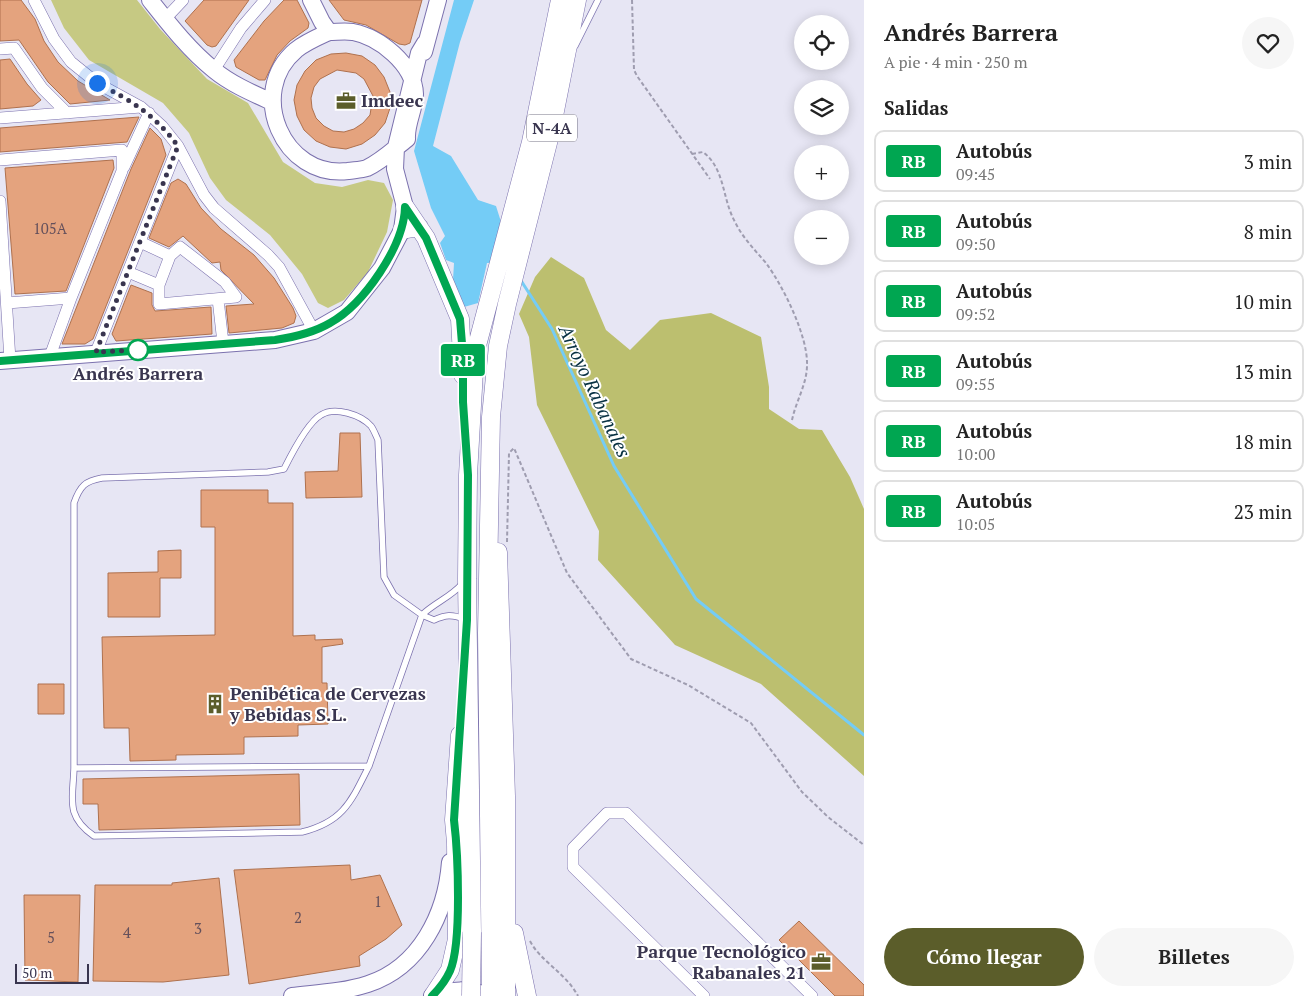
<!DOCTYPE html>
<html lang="es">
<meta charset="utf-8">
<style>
body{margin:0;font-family:"PT Serif",serif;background:#f6f6f6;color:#222;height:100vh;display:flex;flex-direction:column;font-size:19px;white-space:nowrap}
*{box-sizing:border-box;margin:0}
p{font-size:16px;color:#767676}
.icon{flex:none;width:28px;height:28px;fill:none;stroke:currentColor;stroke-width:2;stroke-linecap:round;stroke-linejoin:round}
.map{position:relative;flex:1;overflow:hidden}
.details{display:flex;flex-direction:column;background:#fff;width:450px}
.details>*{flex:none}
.badge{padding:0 10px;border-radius:4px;font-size:18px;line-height:32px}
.tools{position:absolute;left:794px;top:15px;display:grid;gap:10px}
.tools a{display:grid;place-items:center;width:55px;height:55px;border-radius:50%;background:#fff;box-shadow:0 2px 12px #0003;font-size:25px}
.scale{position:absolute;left:15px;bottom:12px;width:74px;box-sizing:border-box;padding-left:5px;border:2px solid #39354f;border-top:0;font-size:14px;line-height:18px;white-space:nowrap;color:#39354f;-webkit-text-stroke:4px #fff;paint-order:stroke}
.you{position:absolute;width:25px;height:25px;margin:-12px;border:4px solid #fff;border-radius:50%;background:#1a73e8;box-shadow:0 0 0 8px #1a73e833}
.map>.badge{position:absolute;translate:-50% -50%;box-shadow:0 0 0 2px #fff}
h2{padding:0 20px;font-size:19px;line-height:45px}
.round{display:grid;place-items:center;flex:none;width:52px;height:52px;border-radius:26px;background:#f6f6f6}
.overview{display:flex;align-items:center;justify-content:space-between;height:85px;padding:0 20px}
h1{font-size:24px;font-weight:800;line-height:38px}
.button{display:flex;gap:10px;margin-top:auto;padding:10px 20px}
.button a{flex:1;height:58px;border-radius:30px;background:#5b5d2a;color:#fff;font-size:20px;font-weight:800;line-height:58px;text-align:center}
.button a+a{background:#f6f6f6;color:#222}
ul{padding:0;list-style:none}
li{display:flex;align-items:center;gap:15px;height:62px;margin:0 10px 8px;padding:0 10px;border:2px solid #e0e0e0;border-radius:10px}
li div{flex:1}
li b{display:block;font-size:19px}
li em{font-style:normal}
li .badge{min-width:55px;font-weight:700;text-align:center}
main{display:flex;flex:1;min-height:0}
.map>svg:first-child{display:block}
.green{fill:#c6c983}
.forest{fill:#bcbf6f}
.water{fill:#74ccf6}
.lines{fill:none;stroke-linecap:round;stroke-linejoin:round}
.stream{stroke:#74ccf6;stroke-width:3}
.building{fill:#e4a37e;stroke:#af714e;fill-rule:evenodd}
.lane-casing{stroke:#7b71ae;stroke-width:7}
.street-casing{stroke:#7b71ae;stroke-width:12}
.secondary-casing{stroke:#7b71ae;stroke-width:18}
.primary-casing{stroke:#7b71ae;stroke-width:19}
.path{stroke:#9f9db0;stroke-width:2;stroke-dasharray:4 2.5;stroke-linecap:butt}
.lane{stroke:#fff;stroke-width:5.5}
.street{stroke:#fff;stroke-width:11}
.secondary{stroke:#fff;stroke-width:16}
.primary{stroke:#fff;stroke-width:18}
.primary-bridge-casing{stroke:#7b71ae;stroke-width:19;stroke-linecap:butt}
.primary-bridge{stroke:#fff;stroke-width:18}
.line-casing{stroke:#fff;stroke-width:11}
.line{stroke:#00a651;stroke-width:8}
.walk{stroke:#39354f;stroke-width:5;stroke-dasharray:0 9}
.stop-dot{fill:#fff;stroke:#00a651;stroke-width:2.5}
.labels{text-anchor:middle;stroke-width:4;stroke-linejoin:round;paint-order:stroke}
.number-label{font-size:15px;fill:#64505b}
.shield{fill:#fff;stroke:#747284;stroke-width:1}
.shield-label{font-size:16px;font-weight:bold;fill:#39354f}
.poi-label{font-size:18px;font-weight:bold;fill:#39354f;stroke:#fff;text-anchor:start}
.stop-label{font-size:18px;font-weight:bold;fill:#39354f;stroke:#fff}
.water-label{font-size:19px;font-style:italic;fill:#083142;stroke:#fff}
</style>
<main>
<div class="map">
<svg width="864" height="996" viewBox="0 0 864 996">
<rect width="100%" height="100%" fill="#e7e6f4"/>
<path class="green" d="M51 0H137L160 29 207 79 248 103 283 162 315 183 342 187 368 180 384 183 393 200 387 232 368 272 344 300 328 308 318 303 302 274 270 235 226 200 210 178 189 133 163 103 89 60 64 28Z"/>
<path class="forest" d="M551 257 584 278 606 330 630 350 660 320 711 313 761 337 769 387V409L799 429 822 430 850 477 864 509V776L761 684 675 645 598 560 599 531 537 405 529 337 519 314 535 277Z"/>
<path class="water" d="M454 0H474L460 42 433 146 451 156 478 200 496 206 502 225 492 263H487L478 303 464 307 453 280 454 263 446 260 440 243 445 236 431 208 414 151Z"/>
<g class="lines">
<path class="stream" d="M520 279 552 329 614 466 696 599 864 735"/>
</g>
<path class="building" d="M0 0H21L35 19 44 41 58 62 78 81 110 100 70 104 48 82 19 40 0 41Z
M204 0H249L216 46 212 47 207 45 185 21Z
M284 0H297L309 23 308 28 290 41 277 55 265 80H259L236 67 234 60 264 21Z
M329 0H422L410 43 405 45 399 44 366 25 344 20Z
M346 53 362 56 375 65 384 77 390 92V108L385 123 375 135 362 144 346 149 330 147 316 141 304 130 297 116 294 100 297 85 305 71 316 60 331 54ZM337 70 356 73 364 79 373 96 370 115 363 123 354 129 344 132 333 131 324 126 316 118 312 108 311 98 314 87 320 79Z
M10 59 27 84 41 100 33 106 0 109V60Z
M139 117 127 142 0 152V128Z
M150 128 161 139 166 155 93 339 85 344H62L131 169Z
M113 160 114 168 66 291 15 294 5 168Z
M178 179 186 184 201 208 221 229 254 255 274 278 293 308 296 316 294 323 282 328 229 333 226 306 254 304 221 270 220 262 212 263 183 236 169 247 149 238 171 183Z
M131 285 152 293V305L155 311 211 307 212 334 116 341 112 334Z
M340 433H360L362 497 306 498 305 472 338 471Z
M201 490H268V503H293V636L315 635V640L342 639 343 644 322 647V683H327L328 724 298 725V736L244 737V754L176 755V760L130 761 129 728H104L102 637 215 635V527H201Z
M181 550V578H160V617H108V573L158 572V551Z
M38 684H64V714H38Z
M299 774 300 825 99 830 98 804H83V779Z
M350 865 351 880 380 875 402 925 386 939 359 956 360 966 249 984 234 870Z
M219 878 229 975 163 982 93 981 95 885H172V883Z
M24 895H80L78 982 25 980Z
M799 921 864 985V996H835L779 940Z"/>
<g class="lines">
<defs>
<path id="lane" d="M575 46 598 0
M369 766 74 768C73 799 65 816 94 836L302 832C343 822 351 802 369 766L422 615 434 620C445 615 452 614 464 619
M74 768V503C80 486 85 481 102 478L268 472 284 469C291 455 308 422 321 415 335 406 361 415 371 426 374 430 376 436 378 440L384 577 394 595 422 615C434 603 451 597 462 584"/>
<path id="street" d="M34 0 54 39 71 62 97 83 141 107 162 126 178 146 204 195 214 208 268 255 279 267 314 331
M165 19 183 0
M0 49 14 48 42 88 67 113
M214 70 241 28 265 0
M0 118 141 107
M0 160 122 150V171L71 298 7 303
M124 167 149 113
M0 201 10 360
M128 272 159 285V304L236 297 225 282 180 247 170 256 140 242
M159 285 170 256
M218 299 223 343
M96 352 178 146
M50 356 71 298
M704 996 573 867V848L607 813H626L812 996"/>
<path id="secondary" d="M150 0C169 24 189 50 214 70 231 84 252 93 272 102
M311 0 322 22 329 32
M329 32C337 32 345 31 353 32 379 37 414 64 415 94 415 109 406 123 407 139 394 149 382 161 367 168 361 170 354 170 348 171 283 179 246 92 296 50 306 42 318 37 329 32Z
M424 52 438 0
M0 361 275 340 314 331 347 312 382 268 402 230 405 207 395 169 396 147 419 53 425 43
M292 996C318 993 343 992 368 984 420 967 446 914 450 862
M432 996C452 989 468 988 488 996"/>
<path id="primary" d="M405 207 426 238 460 319 463 375
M402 230 419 227
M498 552 506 796V996
M472 932 467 579 468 475 475 353 531 142 560 0
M514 933 527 996
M433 996 450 970 457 939 456 843 454 820 460 735
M491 996 487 633 491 417 498 346 507 304 551 131 577 0"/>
</defs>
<use href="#lane" class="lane-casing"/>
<use href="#street" class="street-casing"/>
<use href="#secondary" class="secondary-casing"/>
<use href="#primary" class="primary-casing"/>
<path class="path" d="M632 0 634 70 637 76 710 179
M692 154 703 152C725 169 722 197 734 220 742 237 754 249 766 263 783 286 808 336 807 365 807 384 796 401 792 420
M507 542 509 453 514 448 567 573 631 659 688 685 751 723 802 792 828 817 864 845
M530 941C541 962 565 972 578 996"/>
<use href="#lane" class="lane"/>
<use href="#street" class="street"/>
<use href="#secondary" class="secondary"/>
<use href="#primary" class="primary"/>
<defs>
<path id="primary-bridge" d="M471 996 472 932"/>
</defs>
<use href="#primary-bridge" class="primary-bridge-casing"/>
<use href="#primary-bridge" class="primary-bridge"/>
</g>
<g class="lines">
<defs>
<path id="line" d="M0 361 275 340C295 337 313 333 330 323 364 304 404 246 405 207L426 238 460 319 463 356V402L468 475 467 620 454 820C458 853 462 943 450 971 446 980 439 989 432 996"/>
</defs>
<use href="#line" class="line-casing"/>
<use href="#line" class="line"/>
<path class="walk" d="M97 83C132 101 154 114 178 146L96 352 138 350"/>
</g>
<defs>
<symbol id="office-bare" viewBox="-9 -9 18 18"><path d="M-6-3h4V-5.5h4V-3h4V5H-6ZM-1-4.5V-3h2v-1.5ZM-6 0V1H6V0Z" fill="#5b5d2a" stroke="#fff" stroke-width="2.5" paint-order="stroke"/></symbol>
<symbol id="building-bare" viewBox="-9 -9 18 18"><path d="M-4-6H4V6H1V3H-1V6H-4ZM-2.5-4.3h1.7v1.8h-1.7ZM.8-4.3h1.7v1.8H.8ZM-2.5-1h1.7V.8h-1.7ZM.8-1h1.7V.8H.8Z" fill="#5b5d2a" stroke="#fff" stroke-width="2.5" paint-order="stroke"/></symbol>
</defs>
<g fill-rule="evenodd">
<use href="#office-bare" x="332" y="87" width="28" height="28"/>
<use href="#building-bare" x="201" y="690" width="28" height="28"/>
<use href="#office-bare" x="807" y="948" width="28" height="28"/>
</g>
<circle class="stop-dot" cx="138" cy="350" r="10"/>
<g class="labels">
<g class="number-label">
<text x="50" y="234">105A</text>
<text x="378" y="907">1</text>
<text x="298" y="923">2</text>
<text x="198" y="934">3</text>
<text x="127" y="938">4</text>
<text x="51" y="943">5</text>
</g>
<rect class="shield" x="527" y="114.5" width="50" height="27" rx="4"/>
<g class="shield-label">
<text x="552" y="134">N-4A</text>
</g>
<g class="poi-label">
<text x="361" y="107">Imdeec</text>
<text x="230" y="700">Penibética de Cervezas<tspan x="230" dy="21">y Bebidas S.L.</tspan></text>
<text x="806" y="958" text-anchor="end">Parque Tecnológico<tspan x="806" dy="21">Rabanales 21</tspan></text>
</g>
<g class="stop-label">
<text x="138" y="380">Andrés Barrera</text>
</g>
<g class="water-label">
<text transform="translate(595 391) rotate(65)" y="7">Arroyo Rabanales</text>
</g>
</g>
</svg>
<div class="tools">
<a><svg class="icon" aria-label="locate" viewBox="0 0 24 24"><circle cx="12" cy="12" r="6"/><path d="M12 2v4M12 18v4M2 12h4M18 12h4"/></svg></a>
<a><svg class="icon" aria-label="layers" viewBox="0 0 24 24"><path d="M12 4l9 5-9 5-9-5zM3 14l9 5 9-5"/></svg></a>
<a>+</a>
<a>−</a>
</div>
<div class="scale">50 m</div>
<div class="you" style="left:97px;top:83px"></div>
<b class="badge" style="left:463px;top:360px;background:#00a651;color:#fff">RB</b>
</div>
<section class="details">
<div class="overview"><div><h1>Andrés Barrera</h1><p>A pie · 4 min · 250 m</p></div><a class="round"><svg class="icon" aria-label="heart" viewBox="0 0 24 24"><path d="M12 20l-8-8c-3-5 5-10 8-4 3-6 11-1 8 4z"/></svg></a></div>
<h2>Salidas</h2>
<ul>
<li><span class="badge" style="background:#00a651;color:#fff">RB</span><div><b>Autobús</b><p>09:45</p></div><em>3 min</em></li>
<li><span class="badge" style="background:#00a651;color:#fff">RB</span><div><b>Autobús</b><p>09:50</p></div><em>8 min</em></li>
<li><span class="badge" style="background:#00a651;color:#fff">RB</span><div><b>Autobús</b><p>09:52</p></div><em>10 min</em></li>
<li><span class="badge" style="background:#00a651;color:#fff">RB</span><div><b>Autobús</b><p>09:55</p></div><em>13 min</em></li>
<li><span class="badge" style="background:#00a651;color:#fff">RB</span><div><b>Autobús</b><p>10:00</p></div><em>18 min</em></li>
<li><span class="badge" style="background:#00a651;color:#fff">RB</span><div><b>Autobús</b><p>10:05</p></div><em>23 min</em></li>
</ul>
<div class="button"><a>Cómo llegar</a><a>Billetes</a></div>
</section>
</main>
